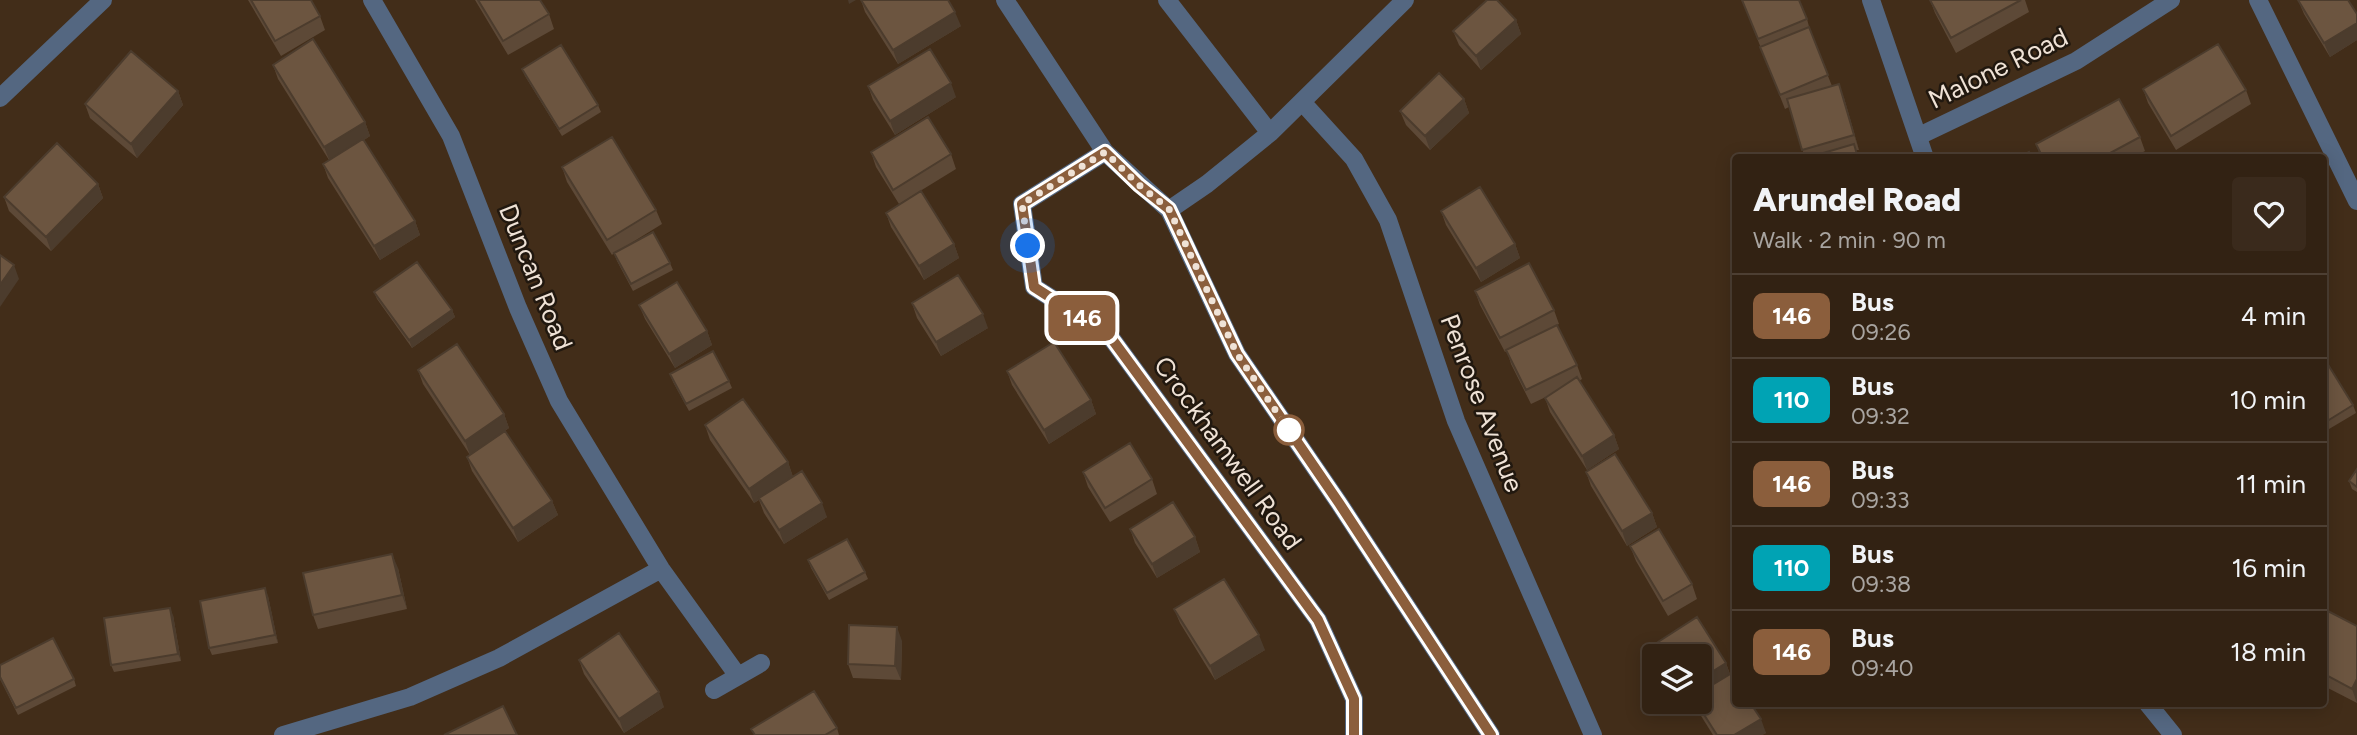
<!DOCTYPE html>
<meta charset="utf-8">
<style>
body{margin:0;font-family:Figtree,sans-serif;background:#3a2a1c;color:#f1f3f6;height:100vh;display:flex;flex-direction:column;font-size:26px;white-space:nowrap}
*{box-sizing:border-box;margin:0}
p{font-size:23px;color:#a8a4a0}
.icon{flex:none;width:38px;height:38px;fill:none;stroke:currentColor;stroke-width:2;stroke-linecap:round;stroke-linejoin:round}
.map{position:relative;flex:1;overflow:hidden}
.panel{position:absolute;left:1732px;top:154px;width:595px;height:553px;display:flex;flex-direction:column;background:#322213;border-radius:7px;box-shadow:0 4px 18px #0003,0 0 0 2px #4d3f33}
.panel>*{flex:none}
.badge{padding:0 14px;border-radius:10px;font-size:24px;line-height:46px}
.buttons{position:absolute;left:1642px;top:644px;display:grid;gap:14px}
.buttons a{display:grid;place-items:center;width:70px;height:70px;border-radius:7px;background:#322213;box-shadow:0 4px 18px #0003,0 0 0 2px #4d3f33;font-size:35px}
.you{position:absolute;width:35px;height:35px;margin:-18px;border:5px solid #fff;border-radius:50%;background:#1a73e8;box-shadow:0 0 0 10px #1a73e833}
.map>.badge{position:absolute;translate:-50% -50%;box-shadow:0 0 0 4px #fff}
.round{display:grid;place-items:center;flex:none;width:74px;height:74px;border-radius:7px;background:#3a2a1c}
.headline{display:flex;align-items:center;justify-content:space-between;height:119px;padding:0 21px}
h1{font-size:33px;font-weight:800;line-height:52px}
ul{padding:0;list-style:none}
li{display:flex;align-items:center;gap:21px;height:84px;padding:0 21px;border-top:2px solid #4d3f33}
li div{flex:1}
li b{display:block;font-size:26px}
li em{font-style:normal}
li .badge{min-width:77px;font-weight:700;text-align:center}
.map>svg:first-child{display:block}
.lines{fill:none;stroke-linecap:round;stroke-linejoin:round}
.minor{stroke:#546781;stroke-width:18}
.wall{fill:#5d4937}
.shaded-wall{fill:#4c3c2d}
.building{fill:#6c5540;stroke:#4c3c2d;stroke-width:2}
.line-casing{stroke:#fff;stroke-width:16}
.line{stroke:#8b5e3c;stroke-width:10}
.walk{stroke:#efe2d6;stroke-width:7;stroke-dasharray:0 12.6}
.stop-dot{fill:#fff;stroke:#8b5e3c;stroke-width:3.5}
.labels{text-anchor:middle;stroke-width:5;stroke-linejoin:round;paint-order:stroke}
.street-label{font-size:26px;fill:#efe2d6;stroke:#21180f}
</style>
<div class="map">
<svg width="2357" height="735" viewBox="0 0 2357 735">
<rect width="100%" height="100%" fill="#422d19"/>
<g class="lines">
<path class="minor" d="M372 0 451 136 518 308 559 401 661 569 738 676
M1005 0 1105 152 1169 210 1237 354 1339 503 1491 735
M1167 0 1270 133
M1871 0 1925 158
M2258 0 2357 201
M0 98 103 0
M1303 103 1354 159 1388 220 1456 421 1593 735
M1919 136 2076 61 2171 0
M1105 152 1022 204 1034 287 1109 335 1318 620 1354 699V735
M1169 210 1207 184 1270 133 1405 0
M714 690 761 663
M2148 704 2173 735
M283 735 410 697 499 658 661 569"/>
</g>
<path class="wall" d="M248 0H311L320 16 325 30 281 56Z
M475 0H540L549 14 554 29 508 55Z
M861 0 961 26 898 64 865 12Z
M1742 0 1807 19 1811 34 1832 86 1844 98 1859 150H1856L1859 158H1805L1789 107 1785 109Z
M1930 0H2025L2029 12 1956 53 1935 13Z
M2298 0 2357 14V40L2330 57 2304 14Z
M1516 20 1521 34 1481 70 1459 45 1453 31Z
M273 65 365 122 370 136 364 140 415 221 420 235 380 260 328 178 323 164 329 160 278 79Z
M522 69 598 105 601 112 562 136 525 76Z
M868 86 956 97 895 135 873 100Z
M2143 89 2246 90 2251 104 2176 150 2148 103Z
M178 91 183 105 137 158 90 118 85 104Z
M1464 99 1469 113 1430 150 1406 125 1400 111Z
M2140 137 2145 151 2132 158H2041L2036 144Z
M871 152 951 154 956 169 899 204 876 167Z
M562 167 656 210 662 224 615 253 670 263 673 270 633 291 617 261 614 253 612 255 567 182Z
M98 184 103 198 51 251 9 211 4 197Z
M1441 211 1515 244 1520 258 1481 282 1446 225Z
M886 213 954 244 959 258 924 280 891 227Z
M1475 291 1554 310 1559 324 1557 325 1577 365 1582 379 1579 381 1614 435 1619 449 1587 470 1550 412 1545 398 1548 396 1531 404 1511 364 1507 351 1505 352 1480 305Z
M374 292 452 310 455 317 412 348 377 299Z
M912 303 988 328 941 356 917 318Z
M639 305 707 331 712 345 675 368 645 319Z
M2324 358 2353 405 2356 413 2324 432Z
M418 370 504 414 509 428 479 449 552 501 558 515 518 542 472 471 467 457 470 455 423 384Z
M1007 371 1091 400 1096 414 1049 444 1012 385Z
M670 374 729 381 732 388 689 411 673 382Z
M705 425 788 462 793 477 827 517 784 544 764 513 759 500 754 503 710 440Z
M2357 469V492L2352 489 2349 481Z
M1083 472 1152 479 1157 494 1110 522 1088 487Z
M1586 472 1652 513 1657 527 1627 546 1591 486Z
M1130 529 1195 537 1200 552 1157 578 1135 543Z
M1630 546 1692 584 1697 599 1668 616 1636 561Z
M808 560 865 572 868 579 829 600 811 568Z
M398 568 407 609 318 629 313 615Z
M268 596 278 643 212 655 209 648Z
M1174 609 1265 650 1215 680 1180 623Z
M2324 609 2357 626V703L2324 686Z
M173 615 181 661 114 672 111 665Z
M902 641 901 680 853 678 848 664Z
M1658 642 1726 663 1730 674 1766 733 1762 735H1713L1698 711 1694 702H1699V656H1663Z
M579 660 664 707 624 733 584 674Z
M0 665 74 679 76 686 18 715 0 679Z
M837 728 839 735H755Z"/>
<path class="shaded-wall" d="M848 0H856L849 4Z
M955 12 961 26 898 64 893 50Z
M1516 20 1521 34 1481 70 1476 56Z
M2357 23V40L2330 57 2324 43Z
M951 83 956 97 895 135 890 121Z
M1839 84 1844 98 1859 150 1854 135Z
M178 91 183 105 137 158 131 144Z
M1464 99 1469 113 1430 150 1425 136Z
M365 122 370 136 330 162 324 147Z
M98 184 103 198 51 251 46 237Z
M415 221 420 235 380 260 374 246Z
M954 244 959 258 924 280 919 266Z
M1515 244 1520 258 1481 282 1476 268Z
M14 265 19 279 0 307V285Z
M452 310 455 317 412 348 409 340Z
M983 314 988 328 941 356 936 342Z
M707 331 712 345 675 368 669 354Z
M1091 400 1096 414 1049 444 1044 430Z
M504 414 509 428 470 455 465 441Z
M1614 435 1619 449 1587 470 1582 456Z
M788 462 793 477 754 503 749 489Z
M552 501 558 515 518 542 513 528Z
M822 503 827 517 784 544 779 530Z
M1652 513 1657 527 1627 546 1622 531Z
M1195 537 1200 552 1157 578 1152 564Z
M392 554 398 568 407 609 402 595Z
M265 588 268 596 278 643 275 635Z
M170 608 173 615 181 661 178 654Z
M897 627 902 641 901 680 895 666Z
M1259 635 1265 650 1215 680 1210 666Z
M1726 663 1731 678 1699 698V680Z
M2357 679V703L2352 689Z
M659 692 664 707 624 733 619 719Z
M1761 719 1766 733 1762 735H1734Z"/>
<path class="building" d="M251 0H311L320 16 275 41Z
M478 0H540L549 14 503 41Z
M861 0H948L955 12 893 50Z
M1487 0H1497L1516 20 1476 56 1453 31Z
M1742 0H1799L1807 19 1758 39Z
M1930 0H2021L1951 38Z
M2298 0H2348L2357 14V23L2324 43Z
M1809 27 1828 75 1780 95 1760 47Z
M313 39 365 122 324 147 273 65Z
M2218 44 2246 90 2171 136 2143 89Z
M561 45 598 105 559 129 522 69Z
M930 49 951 83 890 121 868 86Z
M131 51 178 91 131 144 85 104Z
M1439 73 1464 99 1425 136 1400 111Z
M1839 84 1854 135 1802 150 1787 99Z
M2119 99 2140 137 2101 158H2043L2036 144Z
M928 117 951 154 893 190 871 152Z
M612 137 656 210 607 240 562 167Z
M363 139 415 221 374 246 323 164Z
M57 143 98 184 46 237 4 197Z
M1854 144 1858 158H1806Z
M2029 152 2032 158H2019Z
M1480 187 1515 244 1476 268 1441 211Z
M921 191 954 244 919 266 886 213Z
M653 232 670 263 631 284 614 253Z
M0 255 14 265 0 285Z
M417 262 452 310 409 340 374 292Z
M1529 263 1554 310 1500 338 1475 291Z
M958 275 983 314 936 342 912 303Z
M677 282 707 331 669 354 639 305Z
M1557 325 1577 365 1526 390 1506 350Z
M1054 342 1091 400 1044 430 1007 371Z
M457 344 504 414 465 441 418 370Z
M713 351 729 381 686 404 670 374Z
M2324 358 2353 405 2324 423Z
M1577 377 1614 435 1582 456 1545 398Z
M743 399 788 462 749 489 705 425Z
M505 431 552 501 513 528 467 457Z
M1130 443 1152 479 1105 508 1083 472Z
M1615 454 1652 513 1622 531 1586 472Z
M2357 469V487L2349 481Z
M802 471 822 503 779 530 759 498Z
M1173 502 1195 537 1152 564 1130 529Z
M1659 529 1692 584 1663 601 1630 546Z
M847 539 865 572 827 593 808 560Z
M392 554 402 595 313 615 303 573Z
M1224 579 1259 635 1210 666 1174 609Z
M265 588 275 635 209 648 200 601Z
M170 608 178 654 111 665 104 618Z
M2324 609 2357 626V679L2352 689 2324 674Z
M1697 617 1726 663 1699 680V656H1667L1658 642Z
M849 625 897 627 895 666 848 664Z
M619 633 659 692 619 719 579 660Z
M53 638 74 679 16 708 0 677V665Z
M1732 673 1736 679V704H1751L1761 719 1734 735H1717L1696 702H1699V693Z
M814 691 837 728 825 735H755L751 729Z
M503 706 517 735H444Z"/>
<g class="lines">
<defs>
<path id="line" d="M1354 735V699L1318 620 1109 335 1034 287 1022 204 1105 152 1139 185 1169 209 1237 354 1339 503 1491 735"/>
</defs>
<use href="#line" class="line-casing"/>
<use href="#line" class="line"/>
<path class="walk" d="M1028 246 1022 204 1105 152 1139 185 1169 209 1237 354 1295 439 1289 430"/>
</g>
<circle class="stop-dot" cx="1289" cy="430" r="14"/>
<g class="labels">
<g class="street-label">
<text transform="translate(1998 68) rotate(-26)" y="9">Malone Road</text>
<text transform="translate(536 277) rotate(68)" y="9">Duncan Road</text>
<text transform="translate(1482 403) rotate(69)" y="9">Penrose Avenue</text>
<text transform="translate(1228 453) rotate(54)" y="9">Crockhamwell Road</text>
</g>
</g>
</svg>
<div class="buttons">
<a><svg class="icon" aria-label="layers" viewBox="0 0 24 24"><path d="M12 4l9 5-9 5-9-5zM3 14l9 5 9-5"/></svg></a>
</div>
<div class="you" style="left:1028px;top:246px"></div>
<b class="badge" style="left:1082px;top:318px;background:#8b5e3c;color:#fff">146</b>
<section class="panel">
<div class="headline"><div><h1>Arundel Road</h1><p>Walk · 2 min · 90 m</p></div><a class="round"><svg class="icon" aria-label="heart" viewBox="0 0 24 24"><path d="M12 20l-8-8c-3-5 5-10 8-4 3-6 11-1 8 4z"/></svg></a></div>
<ul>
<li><span class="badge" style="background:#8b5e3c;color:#fff">146</span><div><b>Bus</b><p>09:26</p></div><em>4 min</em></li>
<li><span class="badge" style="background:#00a3b4;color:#fff">110</span><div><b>Bus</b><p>09:32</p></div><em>10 min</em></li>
<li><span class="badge" style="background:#8b5e3c;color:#fff">146</span><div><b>Bus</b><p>09:33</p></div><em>11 min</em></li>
<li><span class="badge" style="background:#00a3b4;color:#fff">110</span><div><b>Bus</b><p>09:38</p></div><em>16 min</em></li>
<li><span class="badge" style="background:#8b5e3c;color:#fff">146</span><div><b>Bus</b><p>09:40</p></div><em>18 min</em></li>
</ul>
</section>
</div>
